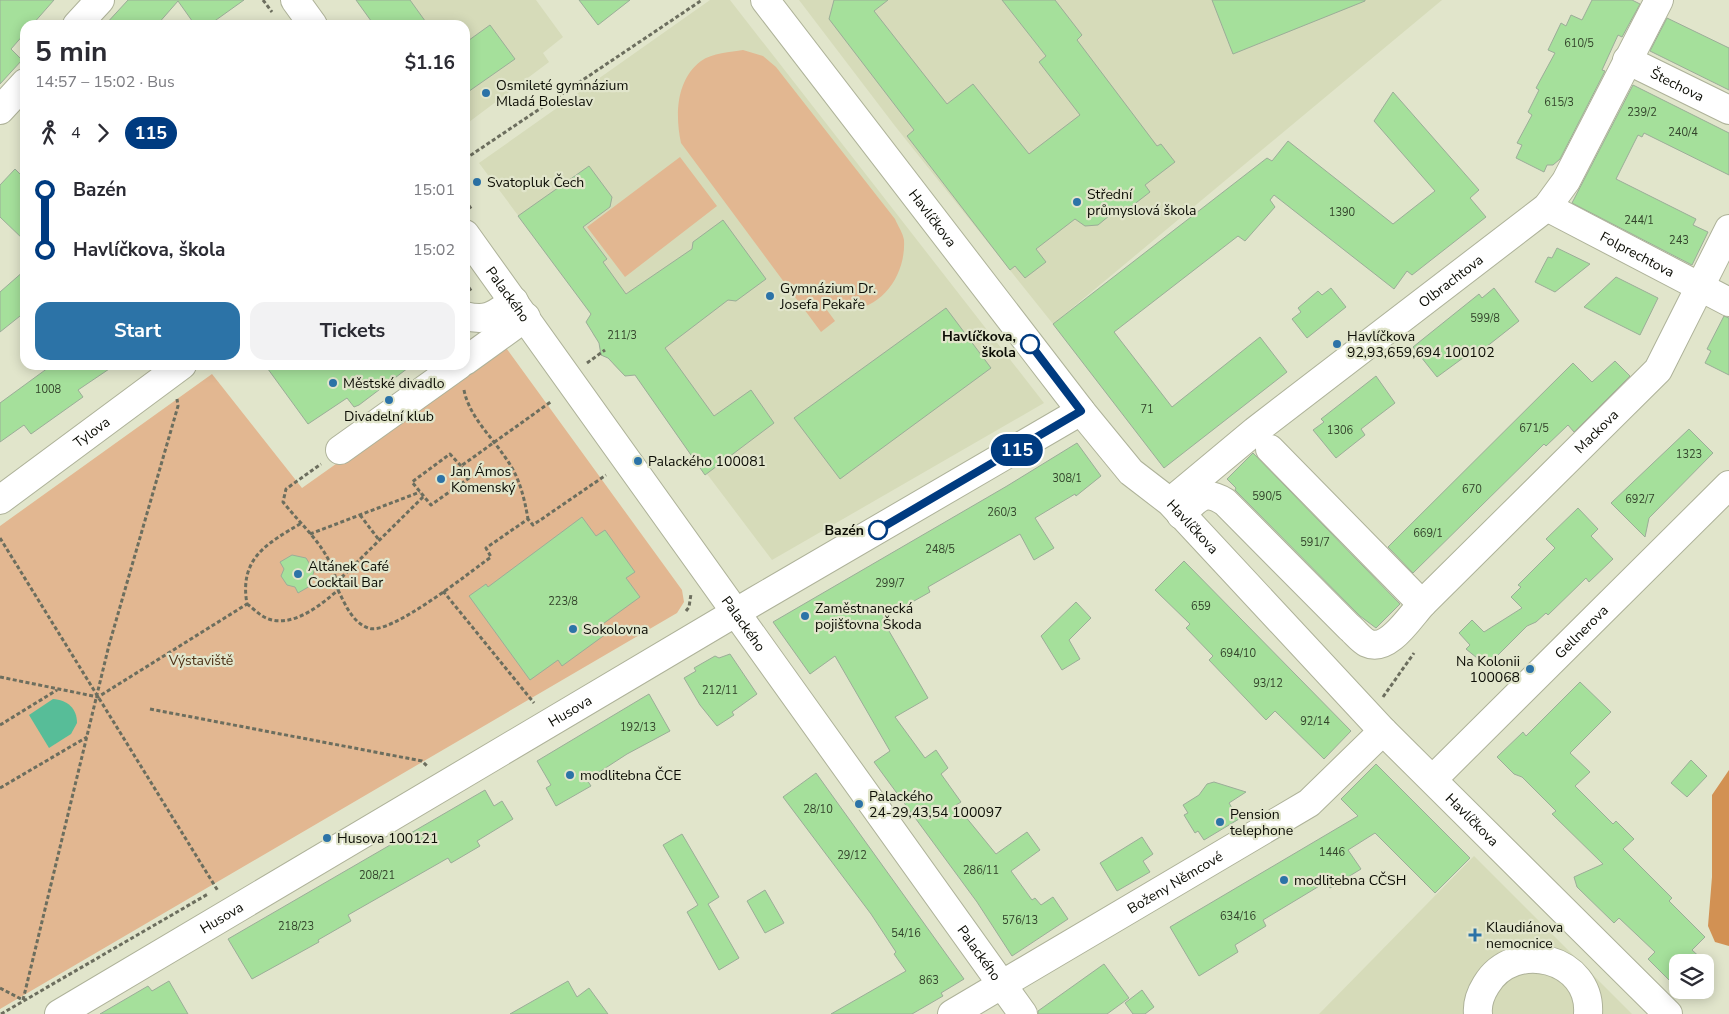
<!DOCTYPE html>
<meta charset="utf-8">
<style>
body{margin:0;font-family:"Nunito Sans",sans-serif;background:#f2f2f3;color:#2b2b33;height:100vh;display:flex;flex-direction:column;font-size:19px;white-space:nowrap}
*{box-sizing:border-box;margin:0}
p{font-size:16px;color:#7c7c81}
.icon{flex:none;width:28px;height:28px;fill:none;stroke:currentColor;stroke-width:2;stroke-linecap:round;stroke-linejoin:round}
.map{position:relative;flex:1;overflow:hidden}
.sheet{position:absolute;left:20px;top:20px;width:450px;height:350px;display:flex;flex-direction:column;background:#fff;border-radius:15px;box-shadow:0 2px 12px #0003}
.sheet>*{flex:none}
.badge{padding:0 10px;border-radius:16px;font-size:18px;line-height:32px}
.controls{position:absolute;left:1669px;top:954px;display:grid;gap:10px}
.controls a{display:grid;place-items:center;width:45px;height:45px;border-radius:10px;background:#fff;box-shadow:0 2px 12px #0003;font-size:25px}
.map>.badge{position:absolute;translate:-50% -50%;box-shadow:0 0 0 2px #fff}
.legs{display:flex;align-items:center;gap:8px;height:55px;padding:0 15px;font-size:16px}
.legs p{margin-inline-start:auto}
.head{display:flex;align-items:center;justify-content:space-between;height:85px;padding:0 15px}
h1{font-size:28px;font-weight:700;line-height:38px}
.button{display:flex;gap:10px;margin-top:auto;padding:10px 15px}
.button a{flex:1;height:58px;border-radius:15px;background:#2c73a7;color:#fff;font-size:20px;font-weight:700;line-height:58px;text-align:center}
.button a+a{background:#f2f2f3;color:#2b2b33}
ul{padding:0 15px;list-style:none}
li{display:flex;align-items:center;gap:18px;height:60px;font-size:19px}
li i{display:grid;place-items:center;width:8px;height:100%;margin:0 6px;background:currentColor}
li i::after{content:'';width:12px;height:12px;margin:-6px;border:4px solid;border-radius:50%;background:#fff}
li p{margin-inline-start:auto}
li:first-child i{background:linear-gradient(#0000 50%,currentColor 0)}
li:last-child i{background:linear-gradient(currentColor 50%,#0000 0)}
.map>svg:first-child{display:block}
.built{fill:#d6dbb9}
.green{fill:#e2b791}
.forest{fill:#d29153}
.water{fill:#57bd98}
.building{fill:#a5e09b;stroke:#9bad98}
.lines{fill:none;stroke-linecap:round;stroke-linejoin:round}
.minor-casing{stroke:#aeb299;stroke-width:30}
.path{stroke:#6c6e5e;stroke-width:3;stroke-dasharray:4 2.5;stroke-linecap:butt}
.minor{stroke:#fff;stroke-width:28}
.line-1-casing{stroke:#fff;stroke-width:11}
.line-1{stroke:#003b80;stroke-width:8}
.poi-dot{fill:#2c73a7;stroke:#e1e5cb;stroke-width:2}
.stop-1-dot{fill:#fff;stroke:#003b80;stroke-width:2.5}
.labels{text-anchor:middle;stroke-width:4.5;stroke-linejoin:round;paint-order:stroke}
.number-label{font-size:11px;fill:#32422a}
.poi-label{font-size:14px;fill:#0c0d05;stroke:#e1e5cb;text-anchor:start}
.street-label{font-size:14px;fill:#0c0d05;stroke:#e1e5cb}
.stop-label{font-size:14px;font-weight:bold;fill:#0c0d05;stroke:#e1e5cb;text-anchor:end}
.park-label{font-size:14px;fill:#4e3217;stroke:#e1e5cb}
</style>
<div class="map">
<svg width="1729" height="1014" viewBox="0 0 1729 1014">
<rect width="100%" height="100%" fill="#e1e5cb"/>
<path class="built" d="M359 0H536L563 37 543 53 549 62 465 125V25H374L358 3Z
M710 0H730L1044 403 772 560 707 474H704L633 372 624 375 613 364 615 362 602 346H599L600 343 593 335V316L479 163Z
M799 0H1442L1053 324 895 126Z
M1474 856 1632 1014H1319Z"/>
<path class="green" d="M743 50 763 56 776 67 895 219C898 226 903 233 904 240 906 274 883 309 847 310 839 310 831 307 824 306L835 321 821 332 681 143C675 115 676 80 701 61 712 53 731 52 743 50Z
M680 157 717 206 625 277 587 227Z
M504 345 682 590 684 602 677 613 0 1009V526L212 374 302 488Z"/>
<path class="forest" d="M1729 770V946L1715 942 1708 926 1712 877V795Z"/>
<path class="water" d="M53 699C67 700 77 708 77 723L71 734 49 748 29 715Z"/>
<path class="building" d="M0 0H54L32 25H25V33L11 49 22 60 0 84Z
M128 0H244L209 25H195L178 1 157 25H105Z
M356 0H410L428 25H374Z
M579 0H630L598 25Z
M834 0H888L874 11 947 104 973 84 1029 154 1080 115 1039 62 1046 56 1002 0H1055L1082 35 1077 40 1157 146 1161 144 1175 162 1145 185 1150 192 1119 216 1115 211 1098 225 1085 226 1075 219 1036 249 1046 262 1025 278 1015 266 1010 270 907 136 914 130 829 19Z
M1212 0H1365V1L1233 54Z
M1592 0H1632L1640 4 1622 37 1618 35 1602 70 1605 71 1560 159 1553 165H1547L1544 172 1516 158 1522 145 1517 143 1532 115 1528 112 1539 90 1536 88 1555 53 1548 50 1561 23 1566 26 1571 15 1582 20Z
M1667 18 1729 48V90L1650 51Z
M490 25 515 59 465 94V43Z
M1633 85 1729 133V175L1644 133 1642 137 1638 135 1616 179 1696 219 1693 225 1708 232 1692 265 1572 203Z
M1393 92 1479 190 1470 198 1486 217 1412 275 1407 271 1394 289 1274 195 1270 200 1275 207 1245 241 1238 236 1114 332 1172 407 1260 337 1287 372 1164 468 1053 324 1267 158 1272 161 1288 141 1393 224 1435 191 1374 121Z
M589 166 612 197 610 207 583 227 607 259 603 262 626 294 692 249 693 242 723 220 766 279 736 301 728 300 665 348 714 416 751 390 774 423 705 475 635 375 625 376 608 358 601 355 599 343 586 322 591 314 518 216Z
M15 169 25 179V241L0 217V185Z
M1557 248 1590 264 1555 292 1535 282 1548 257 1552 258Z
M25 270V312L0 332V292Z
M1616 277 1658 298 1640 335 1584 307Z
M1331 288 1346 307 1307 338 1292 319 1301 312 1298 308 1318 291 1322 295Z
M1494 288 1519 321 1481 351 1478 347 1437 377 1413 347 1479 294 1482 298Z
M946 308 991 368 840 479 794 418Z
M1724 316 1729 318V375L1705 363 1711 351 1707 349Z
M1615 361 1630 376 1574 432 1568 425 1546 446 1544 444 1413 573 1388 547 1573 363 1592 382Z
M52 365H115L78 390 83 397 31 434 24 425 0 442V403Z
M265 365H412L359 405 354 407 347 398 308 424Z
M1376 376 1395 403 1361 429 1365 435 1336 458 1313 430 1324 422 1321 419Z
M1689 429 1713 453 1649 518 1645 537 1611 503Z
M1077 443 1101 476 1076 496 1075 494 1035 518 1054 548 1034 560 1020 534 928 587 930 592 882 619 928 698 895 717 925 758 936 750 948 768 941 774 961 802 956 805 996 854 1027 832 1040 850 1011 871 1032 900 1035 898 1041 905 1053 897 1068 919 1012 956 977 902 874 762 890 751 835 656 810 674 773 622 1007 486Z
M1253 453 1400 604 1376 628 1360 616 1235 490 1236 488 1227 479Z
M1578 508 1598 529 1591 536 1613 559 1589 582 1586 578 1548 615 1546 613 1536 622 1527 626 1487 666 1466 649 1470 645 1459 633 1472 620 1484 632 1522 608 1511 597 1521 587 1518 585 1555 548 1546 539Z
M582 517 596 536 605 530 635 572 626 578 640 597 600 626 606 634 562 666 558 660 530 680 469 596 486 584 488 587Z
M292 555 306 558 314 571 310 586 298 593 295 587 287 585 281 576 284 569 280 562Z
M1184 561 1351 731 1324 759 1275 711 1266 720 1209 660 1213 656 1186 628 1190 624 1155 590Z
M1076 602 1091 618 1069 640 1080 659 1062 670 1041 636Z
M730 654 757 694 732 712 734 715 717 726 700 705 684 678 696 671 694 668 715 656 719 658Z
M1580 682 1611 712 1570 753 1590 772 1575 786 1613 824 1616 821 1634 839 1623 849 1672 898 1669 901 1705 937 1692 950 1705 962H1678V989L1648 959 1655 952 1619 918 1614 923 1577 887 1574 877 1603 864 1552 814 1556 811 1522 777 1514 774 1497 757 1523 732 1526 736Z
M649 694 670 731 627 754 587 780 591 786 556 806 546 788 551 785 537 761Z
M1691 760 1707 776 1687 797 1671 783Z
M1376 764 1470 858 1435 893 1375 833 1348 850 1361 869 1330 888 1326 882 1263 920 1266 926 1235 945 1238 952 1199 976 1170 927 1358 816 1341 799Z
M816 773 964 979 941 993 943 996 912 1014H831L906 971 894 954 896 952 871 914 783 797Z
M1214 782 1246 792 1229 803 1239 819 1204 840 1198 831 1195 833 1184 815 1188 813 1183 805 1199 795 1207 784Z
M485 790 494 806 502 801 513 819 477 841 480 846 451 863 448 858 348 915 351 921 318 940 319 942 252 979 228 939Z
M682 834 719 897 708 904 739 958 719 970 687 912 698 905 663 845Z
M1142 837 1153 854 1143 861 1150 872 1117 891 1100 863Z
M765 890 784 923 765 933 747 901Z
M1104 964 1129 998 1107 1014H1038V1011Z
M169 981 188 1014H100L148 986 152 991Z
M568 981 577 997 589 988 608 1014H510Z
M1142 990 1154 1007 1145 1014H1133L1125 1003Z"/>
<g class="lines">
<defs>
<g id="minor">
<path d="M295 0 313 25"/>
<path id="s1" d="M765 0 1081 411 1131 472 1170 502 1383 731 1668 1014"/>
<path d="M77 25 100 0"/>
<path id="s2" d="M1627 60 1729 110"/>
<path d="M0 110 25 83"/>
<path id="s3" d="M1547 207 1729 302"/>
<path id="s4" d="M465 234 1023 1014"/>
<path d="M465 316C489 322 495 314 514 301"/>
<path d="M465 361 526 317"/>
<path d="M1270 449 1422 604"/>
<path d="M340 450 459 365"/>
<path id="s5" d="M0 500 182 365"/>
<path id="s6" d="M1171 501 1255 431 1547 207 1566 181 1659 0"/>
<path id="s7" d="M1181 515C1197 499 1203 488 1225 502L1349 627C1355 632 1361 640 1367 643 1388 653 1410 617 1422 604L1658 370 1729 229"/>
<path id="s8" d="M1433 779 1729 485"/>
<path id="s9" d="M59 1014 755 601 1081 411"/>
<path id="s10" d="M952 1014 1309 803 1383 731"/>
<path d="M1478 1014C1477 1004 1481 993 1486 985 1514 938 1592 958 1588 1014"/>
</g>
</defs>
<use href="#minor" class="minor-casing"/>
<path class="path" d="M263 0 272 12
M465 159 702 0
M465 200 472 210
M465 282 472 292
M587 363 605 350
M464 390C469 416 491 436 505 457 519 476 524 496 528 519
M461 466 450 454 412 482 431 505 469 478 461 466 552 401
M360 515 379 540
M310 534 420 492
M0 538 218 891
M337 582 424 496
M338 590C345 604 352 622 368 628 389 637 470 572 491 557L486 548 528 519 533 525 606 475
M443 591 534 703
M247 604C253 608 259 615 266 618 291 629 320 606 338 590 333 551 306 531 283 502L286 489 321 464
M686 611 689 607 691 594
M0 677 98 697 247 604C239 559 266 544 300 524
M1383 697 1414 653
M150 709 422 761 427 766
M0 725 57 690
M0 788 87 737
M0 988 23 1000
M23 1000 109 645 178 406 177 399
M1 1014 208 894"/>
<use href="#minor" class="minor"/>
</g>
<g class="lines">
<defs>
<path id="line-1" d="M878 530 1081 411 1030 344"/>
</defs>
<use href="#line-1" class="line-1-casing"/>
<use href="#line-1" class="line-1"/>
</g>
<g class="poi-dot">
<circle cx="486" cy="93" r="5"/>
<circle cx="477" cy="182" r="5"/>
<circle cx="1077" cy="202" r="5"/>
<circle cx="770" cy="296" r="5"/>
<circle cx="1337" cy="344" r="5"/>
<circle cx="333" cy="383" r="5"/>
<circle cx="389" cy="400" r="5"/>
<circle cx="638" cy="461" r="5"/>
<circle cx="441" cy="479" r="5"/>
<circle cx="298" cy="574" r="5"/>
<circle cx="805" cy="616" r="5"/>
<circle cx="573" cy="629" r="5"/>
<circle cx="1530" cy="669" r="5"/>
<circle cx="570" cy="775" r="5"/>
<circle cx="859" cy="804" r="5"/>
<circle cx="1220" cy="822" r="5"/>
<circle cx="327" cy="838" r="5"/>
<circle cx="1284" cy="880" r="5"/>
<path d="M1472.5 927.5h5v5h5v5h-5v5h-5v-5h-5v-5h5z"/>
</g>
<g class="stop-1-dot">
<circle cx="1030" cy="344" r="9"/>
<circle cx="878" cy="530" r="9"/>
</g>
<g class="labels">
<g class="number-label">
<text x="1579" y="47">610/5</text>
<text x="1559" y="106">615/3</text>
<text x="1642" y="116">239/2</text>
<text x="1683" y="136">240/4</text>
<text x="1342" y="216">1390</text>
<text x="1639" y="224">244/1</text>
<text x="1679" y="244">243</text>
<text x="1485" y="322">599/8</text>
<text x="622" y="339">211/3</text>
<text x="48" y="393">1008</text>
<text x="1147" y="413">71</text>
<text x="1534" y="432">671/5</text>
<text x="1340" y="434">1306</text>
<text x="1689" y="458">1323</text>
<text x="1067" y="482">308/1</text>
<text x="1472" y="493">670</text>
<text x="1267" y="500">590/5</text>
<text x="1640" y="503">692/7</text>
<text x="1002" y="516">260/3</text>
<text x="1428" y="537">669/1</text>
<text x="1315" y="546">591/7</text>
<text x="940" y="553">248/5</text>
<text x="890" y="587">299/7</text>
<text x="563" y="605">223/8</text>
<text x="1201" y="610">659</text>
<text x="1238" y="657">694/10</text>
<text x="1268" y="687">93/12</text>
<text x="720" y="694">212/11</text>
<text x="1315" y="725">92/14</text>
<text x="638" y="731">192/13</text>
<text x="818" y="813">28/10</text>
<text x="1332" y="856">1446</text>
<text x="852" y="859">29/12</text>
<text x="981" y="874">286/11</text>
<text x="377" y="879">208/21</text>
<text x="1238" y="920">634/16</text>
<text x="1020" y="924">576/13</text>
<text x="296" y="930">218/23</text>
<text x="906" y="937">54/16</text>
<text x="929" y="984">863</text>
</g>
<g class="poi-label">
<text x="496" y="90">Osmileté gymnázium<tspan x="496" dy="16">Mladá Boleslav</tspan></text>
<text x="487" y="187">Svatopluk Čech</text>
<text x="1087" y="199">Střední<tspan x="1087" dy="16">průmyslová škola</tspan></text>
<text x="780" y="293">Gymnázium Dr.<tspan x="780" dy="16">Josefa Pekaře</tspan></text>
<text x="1347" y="341">Havlíčkova<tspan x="1347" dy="16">92,93,659,694 100102</tspan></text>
<text x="343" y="388">Městské divadlo</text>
<text x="389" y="421" text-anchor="middle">Divadelní klub</text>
<text x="648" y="466">Palackého 100081</text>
<text x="451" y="476">Jan Ámos<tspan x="451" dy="16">Komenský</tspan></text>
<text x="308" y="571">Altánek Café<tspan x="308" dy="16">Cocktail Bar</tspan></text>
<text x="815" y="613">Zaměstnanecká<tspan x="815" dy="16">pojišťovna Škoda</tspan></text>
<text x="583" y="634">Sokolovna</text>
<text x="1520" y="666" text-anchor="end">Na Kolonii<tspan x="1520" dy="16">100068</tspan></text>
<text x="580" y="780">modlitebna ČCE</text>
<text x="869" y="801">Palackého<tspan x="869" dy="16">24-29,43,54 100097</tspan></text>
<text x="1230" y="819">Pension<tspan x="1230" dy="16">telephone</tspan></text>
<text x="337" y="843">Husova 100121</text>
<text x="1294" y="885">modlitebna CČSH</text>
<text x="1486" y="932">Klaudiánova<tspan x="1486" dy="16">nemocnice</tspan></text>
</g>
<g class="street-label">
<text dy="5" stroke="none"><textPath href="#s2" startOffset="56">Štechova</textPath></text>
<text dy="5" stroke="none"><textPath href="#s1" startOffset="275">Havlíčkova</textPath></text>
<text dy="5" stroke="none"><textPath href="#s3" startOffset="102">Folprechtova</textPath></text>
<text dy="5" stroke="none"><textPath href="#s6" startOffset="356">Olbrachtova</textPath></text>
<text dy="5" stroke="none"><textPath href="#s4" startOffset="74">Palackého</textPath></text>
<text dy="5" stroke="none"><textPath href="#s7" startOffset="570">Mackova</textPath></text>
<text dy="5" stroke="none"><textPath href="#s5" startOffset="114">Tylova</textPath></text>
<text dy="5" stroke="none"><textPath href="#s1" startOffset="680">Havlíčkova</textPath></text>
<text dy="5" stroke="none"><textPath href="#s4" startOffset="479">Palackého</textPath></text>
<text dy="5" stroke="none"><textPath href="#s8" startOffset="209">Gellnerova</textPath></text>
<text dy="5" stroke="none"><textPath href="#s9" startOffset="594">Husova</textPath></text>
<text dy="5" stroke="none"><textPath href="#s1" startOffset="1085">Havlíčkova</textPath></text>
<text dy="5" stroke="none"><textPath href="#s10" startOffset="259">Boženy Němcové</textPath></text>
<text dy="5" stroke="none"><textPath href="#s9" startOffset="189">Husova</textPath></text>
<text dy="5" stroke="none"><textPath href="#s4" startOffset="884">Palackého</textPath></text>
</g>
<g class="stop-label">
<text x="1016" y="341">Havlíčkova,<tspan x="1016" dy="16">škola</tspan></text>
<text x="864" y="535">Bazén</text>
</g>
<g class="park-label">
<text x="201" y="665">Výstaviště</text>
</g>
</g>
</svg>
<div class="controls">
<a><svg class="icon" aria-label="layers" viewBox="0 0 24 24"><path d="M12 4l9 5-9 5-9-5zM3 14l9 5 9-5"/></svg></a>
</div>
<b class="badge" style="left:1017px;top:450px;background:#003b80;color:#fff">115</b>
<section class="sheet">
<div class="head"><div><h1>5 min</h1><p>14:57 – 15:02 · Bus</p></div><b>$1.16</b></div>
<div class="legs"><svg class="icon" aria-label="walk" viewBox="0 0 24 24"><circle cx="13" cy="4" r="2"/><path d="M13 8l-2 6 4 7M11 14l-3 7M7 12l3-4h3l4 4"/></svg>4<svg class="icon" aria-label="forward" viewBox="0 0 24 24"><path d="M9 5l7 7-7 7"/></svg><b class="badge" style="background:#003b80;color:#fff">115</b></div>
<ul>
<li><i style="color:#003b80"></i><b>Bazén</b><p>15:01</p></li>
<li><i style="color:#003b80"></i><b>Havlíčkova, škola</b><p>15:02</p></li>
</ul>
<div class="button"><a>Start</a><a>Tickets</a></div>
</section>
</div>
